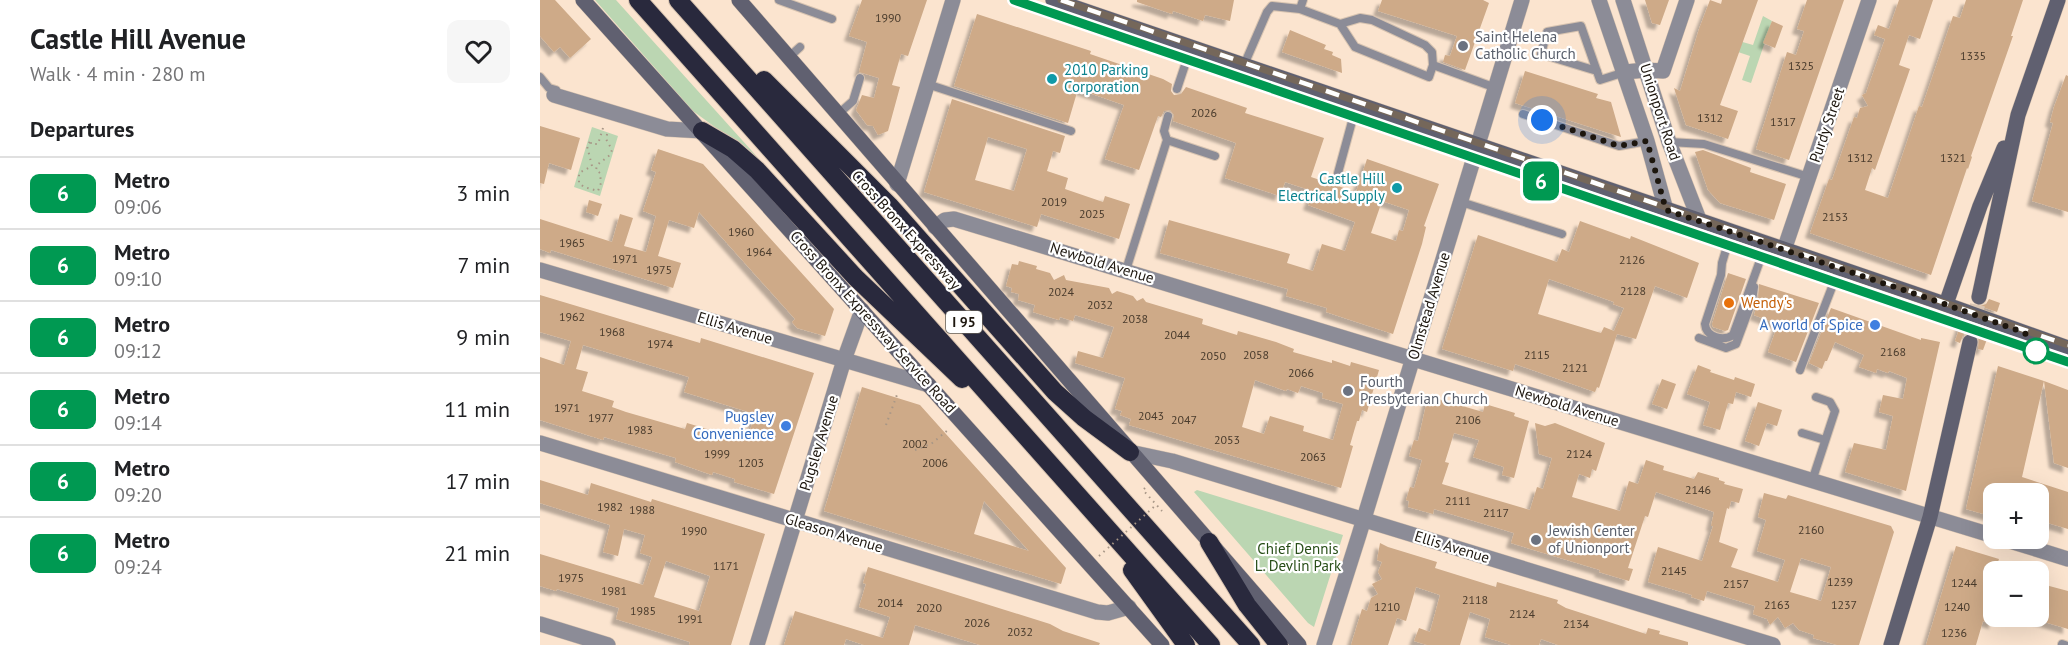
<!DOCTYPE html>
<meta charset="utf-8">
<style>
body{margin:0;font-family:"PT Sans",sans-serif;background:#f6f6f6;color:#202124;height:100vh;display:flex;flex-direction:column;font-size:22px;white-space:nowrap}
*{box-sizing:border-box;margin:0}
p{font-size:20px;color:#757577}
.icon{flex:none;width:33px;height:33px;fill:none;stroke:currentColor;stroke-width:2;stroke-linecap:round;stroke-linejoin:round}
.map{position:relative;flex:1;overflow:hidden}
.sheet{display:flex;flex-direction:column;background:#fff;width:540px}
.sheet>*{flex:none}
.badge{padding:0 12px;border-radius:9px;font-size:21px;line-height:39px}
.fabs{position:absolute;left:1443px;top:483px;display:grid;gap:12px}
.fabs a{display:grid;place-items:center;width:66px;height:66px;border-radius:12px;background:#fff;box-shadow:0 6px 24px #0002;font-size:30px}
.you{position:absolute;width:30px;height:30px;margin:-15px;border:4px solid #fff;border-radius:50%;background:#1a73e8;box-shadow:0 0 0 9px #1a73e833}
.map>.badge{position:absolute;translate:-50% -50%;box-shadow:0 0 0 3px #fff}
h2{padding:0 30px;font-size:22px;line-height:54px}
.round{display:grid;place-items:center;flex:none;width:63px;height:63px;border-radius:12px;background:#f6f6f6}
.head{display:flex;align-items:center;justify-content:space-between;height:102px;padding:0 30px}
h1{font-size:28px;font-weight:600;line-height:45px}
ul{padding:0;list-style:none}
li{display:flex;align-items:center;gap:18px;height:72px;padding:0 30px;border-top:2px solid #e0e0e0}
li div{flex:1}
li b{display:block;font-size:22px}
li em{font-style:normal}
li .badge{min-width:66px;font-weight:700;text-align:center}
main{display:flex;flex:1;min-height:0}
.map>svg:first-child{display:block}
.green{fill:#bbd6b2}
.building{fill:#ceaa88;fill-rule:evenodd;filter:url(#shadow)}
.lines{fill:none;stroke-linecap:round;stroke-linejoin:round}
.secondary-tunnel{stroke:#dac5b2;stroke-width:15;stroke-dasharray:15 8;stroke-linecap:butt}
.service-casing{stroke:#d7c3b0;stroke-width:10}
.minor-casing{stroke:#d7c3b0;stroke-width:16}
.tertiary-casing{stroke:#d7c3b0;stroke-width:16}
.secondary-casing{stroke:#d7c3b0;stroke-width:16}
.motorway-casing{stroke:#d7c3b0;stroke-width:20}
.path{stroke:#a79686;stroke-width:2;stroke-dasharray:1.5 4.5;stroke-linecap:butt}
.service{stroke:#8c8c97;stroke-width:8}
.minor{stroke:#8c8c97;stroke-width:15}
.tertiary{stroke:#8c8c97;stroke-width:15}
.secondary{stroke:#606070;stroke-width:15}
.motorway{stroke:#29293d;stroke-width:18}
.rail-casing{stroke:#75675a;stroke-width:7}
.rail{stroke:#fff;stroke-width:4.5;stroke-dasharray:14;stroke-linecap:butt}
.path-bridge{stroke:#a79686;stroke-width:2;stroke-dasharray:1.5 4.5;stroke-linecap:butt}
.line-casing{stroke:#fff;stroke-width:14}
.line{stroke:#009952;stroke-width:9}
.walk{stroke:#1d160e;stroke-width:6;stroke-dasharray:0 10.8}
.worship-dot{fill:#6b7280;stroke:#fff;stroke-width:2}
.culture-dot{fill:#0f9aa8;stroke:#fff;stroke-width:2}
.food-dot{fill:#e8710a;stroke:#fff;stroke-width:2}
.shop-dot{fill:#3f7fe0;stroke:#fff;stroke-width:2}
.stop-dot{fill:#fff;stroke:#009952;stroke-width:3}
.labels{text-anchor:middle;stroke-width:4.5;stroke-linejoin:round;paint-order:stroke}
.number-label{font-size:12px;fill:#493b2c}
.shield{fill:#fff;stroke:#615c56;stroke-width:1.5}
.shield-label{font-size:14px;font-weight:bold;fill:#1d160e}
.worship-label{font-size:15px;fill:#5b616d;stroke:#fff;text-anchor:start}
.culture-label{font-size:15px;fill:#0d838f;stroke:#fff;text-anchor:start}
.street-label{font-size:15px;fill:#1d160e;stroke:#fff}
.food-label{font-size:15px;fill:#c56008;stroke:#fff;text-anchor:start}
.shop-label{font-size:15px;fill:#366cbe;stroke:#fff;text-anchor:end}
.park-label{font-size:15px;fill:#284e18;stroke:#fff}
</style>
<main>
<section class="sheet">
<div class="head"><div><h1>Castle Hill Avenue</h1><p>Walk · 4 min · 280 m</p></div><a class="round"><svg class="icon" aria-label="heart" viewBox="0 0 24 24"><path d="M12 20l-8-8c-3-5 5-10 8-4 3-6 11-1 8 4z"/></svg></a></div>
<h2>Departures</h2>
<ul>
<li><span class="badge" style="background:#009952;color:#fff">6</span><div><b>Metro</b><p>09:06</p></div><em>3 min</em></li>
<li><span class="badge" style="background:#009952;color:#fff">6</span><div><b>Metro</b><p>09:10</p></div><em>7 min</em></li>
<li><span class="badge" style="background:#009952;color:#fff">6</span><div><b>Metro</b><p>09:12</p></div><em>9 min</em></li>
<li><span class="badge" style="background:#009952;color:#fff">6</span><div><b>Metro</b><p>09:14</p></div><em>11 min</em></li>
<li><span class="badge" style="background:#009952;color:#fff">6</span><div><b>Metro</b><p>09:20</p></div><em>17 min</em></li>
<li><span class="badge" style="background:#009952;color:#fff">6</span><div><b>Metro</b><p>09:24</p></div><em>21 min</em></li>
</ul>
</section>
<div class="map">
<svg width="1528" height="645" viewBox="0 0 1528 645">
<defs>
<filter id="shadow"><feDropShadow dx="-5" dy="5" stdDeviation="1.5" flood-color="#0004"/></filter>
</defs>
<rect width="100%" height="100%" fill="#fbe4cf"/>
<path class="green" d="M55 0H76L220 160 153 111Z
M1223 16 1232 21 1211 83 1202 80 1210 56 1195 51 1199 41 1213 45Z
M52 127 78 136 60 196 34 187Z
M657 490 803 535 774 627 768 623 654 492Z"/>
<path class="building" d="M0 0H15L51 39 30 58 20 47 14 52 0 36Z
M322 0H387L368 56 361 54 352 85 360 87 348 131 338 135 333 126 327 125 316 110 322 95 334 98 339 78 319 72 327 42 309 36Z
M597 0H694L690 21 665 15 663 21 633 11 632 14 597 2Z
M842 0H943L949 3 925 70 903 62 905 55 910 56 917 36 838 11Z
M1105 0H1129L1120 25 1112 23Z
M1170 0 1181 4 1182 0H1218L1180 105 1198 111 1188 139 1146 125 1134 88 1140 91 1159 29Z
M1267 0H1304L1249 160 1216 149 1247 52 1256 55 1264 31 1257 29Z
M1359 0H1393L1380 39 1369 35 1359 65 1370 69 1335 170 1332 168 1325 190 1348 198 1379 106 1382 107 1413 16 1420 18 1426 0H1483L1471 36H1473L1431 156 1432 157 1428 169 1427 168 1391 275 1270 233 1289 179 1292 180 1314 117 1317 118 1320 108 1328 106 1322 95 1326 93 1345 39 1334 35 1338 25 1349 29Z
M437 14 551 51 550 54 623 79 632 84 631 91 634 95 641 94 646 87 707 108 705 113 784 138 771 177 816 192 827 159 899 184 884 226 886 227 882 244 853 334 786 312 787 308 746 296 748 289 620 253 629 220 750 254 747 263 773 271 782 244 805 251 815 222 768 205 773 191 745 182 740 196 685 178 696 143 633 121 634 115 630 110 624 111 621 117 618 116 599 170 565 159 584 105 538 89 528 123 414 86ZM842 201 869 210 863 231 859 230 856 241 831 233Z
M1232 21 1243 26 1235 48 1223 43Z
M750 30 786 45 784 49 793 52 792 55 801 59 802 73 742 52Z
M985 71 1058 94 1056 98 1071 102 1081 137 975 103Z
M1526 75 1528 76V212L1492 201 1513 123 1510 122 1514 107Z
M412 99 525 136 520 153 513 151 507 171 528 178 525 189 563 202 565 196 590 204 579 239 501 214 497 227 384 192ZM448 137 487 149 474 191 435 180Z
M0 126 40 138 31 170 9 163 4 184 0 183Z
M118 149 163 164 267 279 294 309 285 336 257 328 252 322 255 319 159 212 154 228 129 220 118 256 141 263 133 288 11 250 10 253 0 249V219L72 242 80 214 93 218 84 246 106 252 116 216 103 211 116 172 111 170Z
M1163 150 1211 168 1210 172 1246 184 1234 220 1180 203 1168 190 1155 152Z
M49 200 62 204 58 216 46 212Z
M1040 221 1090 239 1091 236 1159 263 1147 298 1115 286 1096 339 1077 334 1059 388 1057 387 1055 392 975 364 973 371 902 349 938 235 1017 262 1022 249 1029 252ZM1009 279 1074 302 1073 304 1084 308 1074 331 1064 327 1061 333 998 314Z
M479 261 497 266 496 269 510 273 514 280 524 275 526 280 569 288 572 294 577 291 593 296 597 301 603 298 606 302 663 319 662 324 697 335 698 331 736 342 754 349 753 352 792 363V360L810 366 811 362 839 370 827 412 822 410 819 421H817L810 445 813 446 801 488 589 425 591 419 580 415 582 411 575 409 585 378 535 363 538 351 563 358 574 327 535 315 533 321 520 317 519 320 493 312 495 305 478 300 479 294 471 292 472 288 466 286 472 264 478 265ZM715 380 746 391 747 389 758 393 761 386 783 393 782 398 803 404 793 440 763 431 764 426 730 416 724 434 702 427Z
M1188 273 1206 279 1188 330 1185 331 1173 327 1172 324Z
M1219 284 1279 303 1256 362 1228 352 1238 324 1214 315 1218 302Z
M0 295 160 343 161 338 274 373 234 494 194 482 195 479 173 472 172 475 135 462 136 458 64 437 63 440 0 420V357L24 365 31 341 0 332ZM43 345 149 377 144 392 215 414 207 441 147 423 145 429 86 412 72 407 74 401 42 391 48 372 36 369Z
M1449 299 1460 303 1457 312 1440 306 1446 304Z
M1291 308 1381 340V338L1400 342 1366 491 1305 472 1314 443 1346 450 1353 416 1339 412 1343 395 1363 399 1367 378 1349 371 1348 373 1337 369 1336 373 1319 367 1324 355 1295 342 1287 361H1285L1282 369 1269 363Z
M1422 321 1450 331 1443 350 1438 349 1439 339 1433 333 1423 335 1420 343 1415 341Z
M1158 365 1171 370 1170 372 1194 380 1195 377 1215 384 1211 397 1196 392 1193 404 1188 403 1180 430 1163 425 1170 402 1147 394Z
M1458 366 1504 381 1482 477 1528 492V529L1498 520V494H1454V517L1426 509Z
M1122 379 1136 384 1127 409 1112 404Z
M1504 381 1528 390V468L1514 463Z
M322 387 380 405 526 568 521 584 284 511ZM444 501 489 551 434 534Z
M888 396 943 412 945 404 975 413 974 416 989 421 974 478 962 475 964 467 933 457 939 440 914 433 905 462 909 463 902 484 990 510 997 487 1003 489 1012 458 999 454 995 423 1005 426 1015 423 1065 443 1056 471 1052 469 1050 478 1039 474 1032 497 1080 511 1089 481 1098 484 1106 460 1124 466 1123 470 1154 479 1158 472 1179 478V480L1185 482 1184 484 1203 489 1199 503 1191 501 1189 509 1187 508 1179 542 1198 549 1191 567 1238 582 1245 560 1217 551 1226 520 1218 517 1224 493 1246 499 1248 495 1351 526 1354 532 1319 645H1297L1273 638 1274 635 1259 630 1253 623 1245 628 1238 617 1230 625 1227 619 1213 614 1215 606 1167 591 1164 601 1151 597 1152 595 1108 582 1118 547 1162 561 1173 526H1171L1174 512 1116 492 1108 517 1105 516 1088 568 1093 569 1089 581 1059 572 1060 570 971 543 974 533 894 509 893 514 868 507 869 501 866 500 870 487 874 488 882 460 869 456 874 440 878 441ZM1261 558 1291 567 1281 601 1250 592Z
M1218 402 1242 410 1237 426 1227 423 1219 446 1205 441Z
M0 480 48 495 51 483 111 502 112 499 225 534 191 645H149L150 642 76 619 79 608 17 589 16 591 0 586V554L103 585 112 557 100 553 105 535 84 529 78 556 63 552 70 525 0 503ZM126 561 170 576 159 611 114 597Z
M840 543 848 547 897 562 895 568 956 587 957 582 1018 600 1017 603 1026 608 1106 634 1108 628 1120 631 1119 634 1148 642V645H1018L1001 639 999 645H971L945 637 950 619 930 612 920 645H887L874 641 879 628 890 632 900 595 876 587 866 621 857 618 848 645H811L822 609 827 611 831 598 838 594 832 584 842 579 838 572 842 562 837 560Z
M1416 546 1459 559 1458 562 1481 569V572H1454V624L1443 621 1436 645H1386Z
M328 567 510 624 523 631 560 643 559 645H440L375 625 369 645H324L306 639 304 645H244L255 611 343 638 350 617 319 607 326 584 323 583Z
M1498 583 1528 591V629L1498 620Z"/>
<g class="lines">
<path class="secondary-tunnel" d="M1430 342 1439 297"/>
<defs>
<path id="service" d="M239 0 292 19
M760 9 763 0
M800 24 820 18 832 20 885 45 892 52 893 65
M248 58 260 47
M704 65 727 12 732 6 760 9 800 24 815 47 889 77 893 65 956 88
M1057 71 1001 54 1007 32 1041 26 1060 80 1085 72
M0 77 9 88 16 90
M387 84 531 131
M637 89 651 47
M983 114 1079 146 1107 141
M297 115 313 101 320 78
M627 140 675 156
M1129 142 1164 144 1269 177
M798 173 817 103
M921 202 1022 234
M1191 233 1182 263 1181 275 1165 324C1166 337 1183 342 1193 335L1226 244
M586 270 627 140 624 131 628 116
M1159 338 1186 348 1196 344 1212 301 1214 287
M1260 370 1299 269
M1262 433 1285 440
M1272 481 1295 411 1290 402 1276 397
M1522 644 1525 645"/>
<path id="minor" d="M1085 72 1106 70 1123 71 1147 0
M14 95 127 129 162 131
M357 184 413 0
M395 227 405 220 414 219 1454 536
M1244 250 1329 0
M0 270 389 385
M0 443 557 612 568 613 589 607
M590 452 632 461 1233 645
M1460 538 1528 559
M0 624 68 645
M217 645 304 360 322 310
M784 645 819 535 982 0"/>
<path id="tertiary" d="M1059 0 1107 141 1126 210
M1083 0 1129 142 1160 222"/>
<path id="secondary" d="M43 0 622 645
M199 0 759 645
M513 0 1399 302 1528 348
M1439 297 1478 115 1518 0
M1406 304 1440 206 1464 148
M1351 645 1390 517 1430 342"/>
<path id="motorway" d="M98 0 671 645
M138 0 711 645
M224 80 349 205 515 392 544 418 590 452
M162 131 193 149 217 170 315 277 422 379
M669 542 707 605 739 645
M592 570 646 645"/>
</defs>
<use href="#service" class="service-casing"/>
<use href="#minor" class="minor-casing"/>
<use href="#tertiary" class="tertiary-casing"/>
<use href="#secondary" class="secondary-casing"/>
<use href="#motorway" class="motorway-casing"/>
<path class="path" d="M63 128 58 144H51V140L47 146 52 166 39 173V183L44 187 58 191 61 183 60 173 56 170 57 165 70 155 72 150 66 139 68 130
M346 425 358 392
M375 450 391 444 408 430
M605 488 603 490 622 511"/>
<use href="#service" class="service"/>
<use href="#minor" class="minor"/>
<use href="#tertiary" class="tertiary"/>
<use href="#secondary" class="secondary"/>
<use href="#motorway" class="motorway"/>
<defs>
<path id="rail" d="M474 0 1528 362
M521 0 1528 345"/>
</defs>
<use href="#rail" class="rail-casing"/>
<use href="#rail" class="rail"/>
<path class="path-bridge" d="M559 556 616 505"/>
</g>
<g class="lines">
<defs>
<path id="line" d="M474 0 1528 362"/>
</defs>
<use href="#line" class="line-casing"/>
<use href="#line" class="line"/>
<path class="walk" d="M1002 120 1079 146 1107 141 1126 210 1399 302 1485 333 1496 351"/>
</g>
<g class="worship-dot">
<circle cx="923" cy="46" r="6"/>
<circle cx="808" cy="391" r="6"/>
<circle cx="996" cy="540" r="6"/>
</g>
<g class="culture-dot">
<circle cx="512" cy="79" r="6"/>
<circle cx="857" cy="188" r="6"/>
</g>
<circle class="food-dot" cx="1189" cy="303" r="6"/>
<g class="shop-dot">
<circle cx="1335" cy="325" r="6"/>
<circle cx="246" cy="426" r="6"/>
</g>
<circle class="stop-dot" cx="1496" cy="351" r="12"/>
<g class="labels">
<g class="number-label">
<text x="348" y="22">1990</text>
<text x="1433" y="60">1335</text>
<text x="1261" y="70">1325</text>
<text x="664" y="117">2026</text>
<text x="1170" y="122">1312</text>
<text x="1243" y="126">1317</text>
<text x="1320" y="162">1312</text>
<text x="1413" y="162">1321</text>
<text x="514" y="206">2019</text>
<text x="552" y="218">2025</text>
<text x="1295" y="221">2153</text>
<text x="201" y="236">1960</text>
<text x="32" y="247">1965</text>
<text x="219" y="256">1964</text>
<text x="85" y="263">1971</text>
<text x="1092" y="264">2126</text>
<text x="119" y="274">1975</text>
<text x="1093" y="295">2128</text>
<text x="521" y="296">2024</text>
<text x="560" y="309">2032</text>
<text x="32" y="321">1962</text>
<text x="595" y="323">2038</text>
<text x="72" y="336">1968</text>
<text x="637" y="339">2044</text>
<text x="120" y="348">1974</text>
<text x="1353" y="356">2168</text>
<text x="716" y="359">2058</text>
<text x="997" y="359">2115</text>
<text x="673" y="360">2050</text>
<text x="1035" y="372">2121</text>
<text x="761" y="377">2066</text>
<text x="27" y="412">1971</text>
<text x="611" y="420">2043</text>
<text x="61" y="422">1977</text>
<text x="644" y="424">2047</text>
<text x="928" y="424">2106</text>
<text x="100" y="434">1983</text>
<text x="687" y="444">2053</text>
<text x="375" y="448">2002</text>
<text x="177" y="458">1999</text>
<text x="1039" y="458">2124</text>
<text x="773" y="461">2063</text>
<text x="211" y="467">1203</text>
<text x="395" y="467">2006</text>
<text x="1158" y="494">2146</text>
<text x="918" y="505">2111</text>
<text x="70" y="511">1982</text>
<text x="102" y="514">1988</text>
<text x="956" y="517">2117</text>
<text x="1271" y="534">2160</text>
<text x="154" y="535">1990</text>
<text x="186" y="570">1171</text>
<text x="1134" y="575">2145</text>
<text x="31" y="582">1975</text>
<text x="1300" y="586">1239</text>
<text x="1424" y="587">1244</text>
<text x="1196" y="588">2157</text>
<text x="74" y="595">1981</text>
<text x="935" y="604">2118</text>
<text x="350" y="607">2014</text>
<text x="1237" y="609">2163</text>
<text x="1304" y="609">1237</text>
<text x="847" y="611">1210</text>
<text x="1417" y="611">1240</text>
<text x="389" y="612">2020</text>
<text x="103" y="615">1985</text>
<text x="982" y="618">2124</text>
<text x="150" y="623">1991</text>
<text x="437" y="627">2026</text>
<text x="1036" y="628">2134</text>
<text x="480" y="636">2032</text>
<text x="1414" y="637">1236</text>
</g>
<rect class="shield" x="406" y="311" width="36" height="22" rx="4.5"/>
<g class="shield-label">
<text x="424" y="327">I 95</text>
</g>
<g class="worship-label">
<text x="935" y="42">Saint Helena<tspan x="935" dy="17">Catholic Church</tspan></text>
<text x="820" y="387">Fourth<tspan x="820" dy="17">Presbyterian Church</tspan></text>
<text x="1008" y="536">Jewish Center<tspan x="1008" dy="17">of Unionport</tspan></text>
</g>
<g class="culture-label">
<text x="524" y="75">2010 Parking<tspan x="524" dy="17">Corporation</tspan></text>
<text x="845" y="184" text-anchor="end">Castle Hill<tspan x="845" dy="17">Electrical Supply</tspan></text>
</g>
<g class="street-label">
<text transform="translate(1120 112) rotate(72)" y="5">Unionport Road</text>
<text transform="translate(1287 125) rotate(-71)" y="5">Purdy Street</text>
<text transform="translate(366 230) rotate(48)" y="5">Cross Bronx Expressway</text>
<text transform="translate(562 263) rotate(17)" y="5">Newbold Avenue</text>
<text transform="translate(889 306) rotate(-73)" y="5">Olmstead Avenue</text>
<text transform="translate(333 322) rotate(48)" y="5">Cross Bronx Expressway Service Road</text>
<text transform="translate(195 328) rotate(17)" y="5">Ellis Avenue</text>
<text transform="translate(1027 406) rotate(17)" y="5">Newbold Avenue</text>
<text transform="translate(279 443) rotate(-73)" y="5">Pugsley Avenue</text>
<text transform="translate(294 533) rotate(17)" y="5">Gleason Avenue</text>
<text transform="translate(912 547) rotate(17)" y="5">Ellis Avenue</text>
</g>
<g class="food-label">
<text x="1201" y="308">Wendy's</text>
</g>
<g class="shop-label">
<text x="1323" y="330">A world of Spice</text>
<text x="234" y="422">Pugsley<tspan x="234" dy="17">Convenience</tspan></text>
</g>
<g class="park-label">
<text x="758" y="554">Chief Dennis<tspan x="758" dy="17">L. Devlin Park</tspan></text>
</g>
</g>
</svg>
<div class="fabs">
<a>+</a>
<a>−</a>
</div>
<div class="you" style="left:1002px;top:120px"></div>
<b class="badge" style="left:1001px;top:181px;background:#009952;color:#fff">6</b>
</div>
</main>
